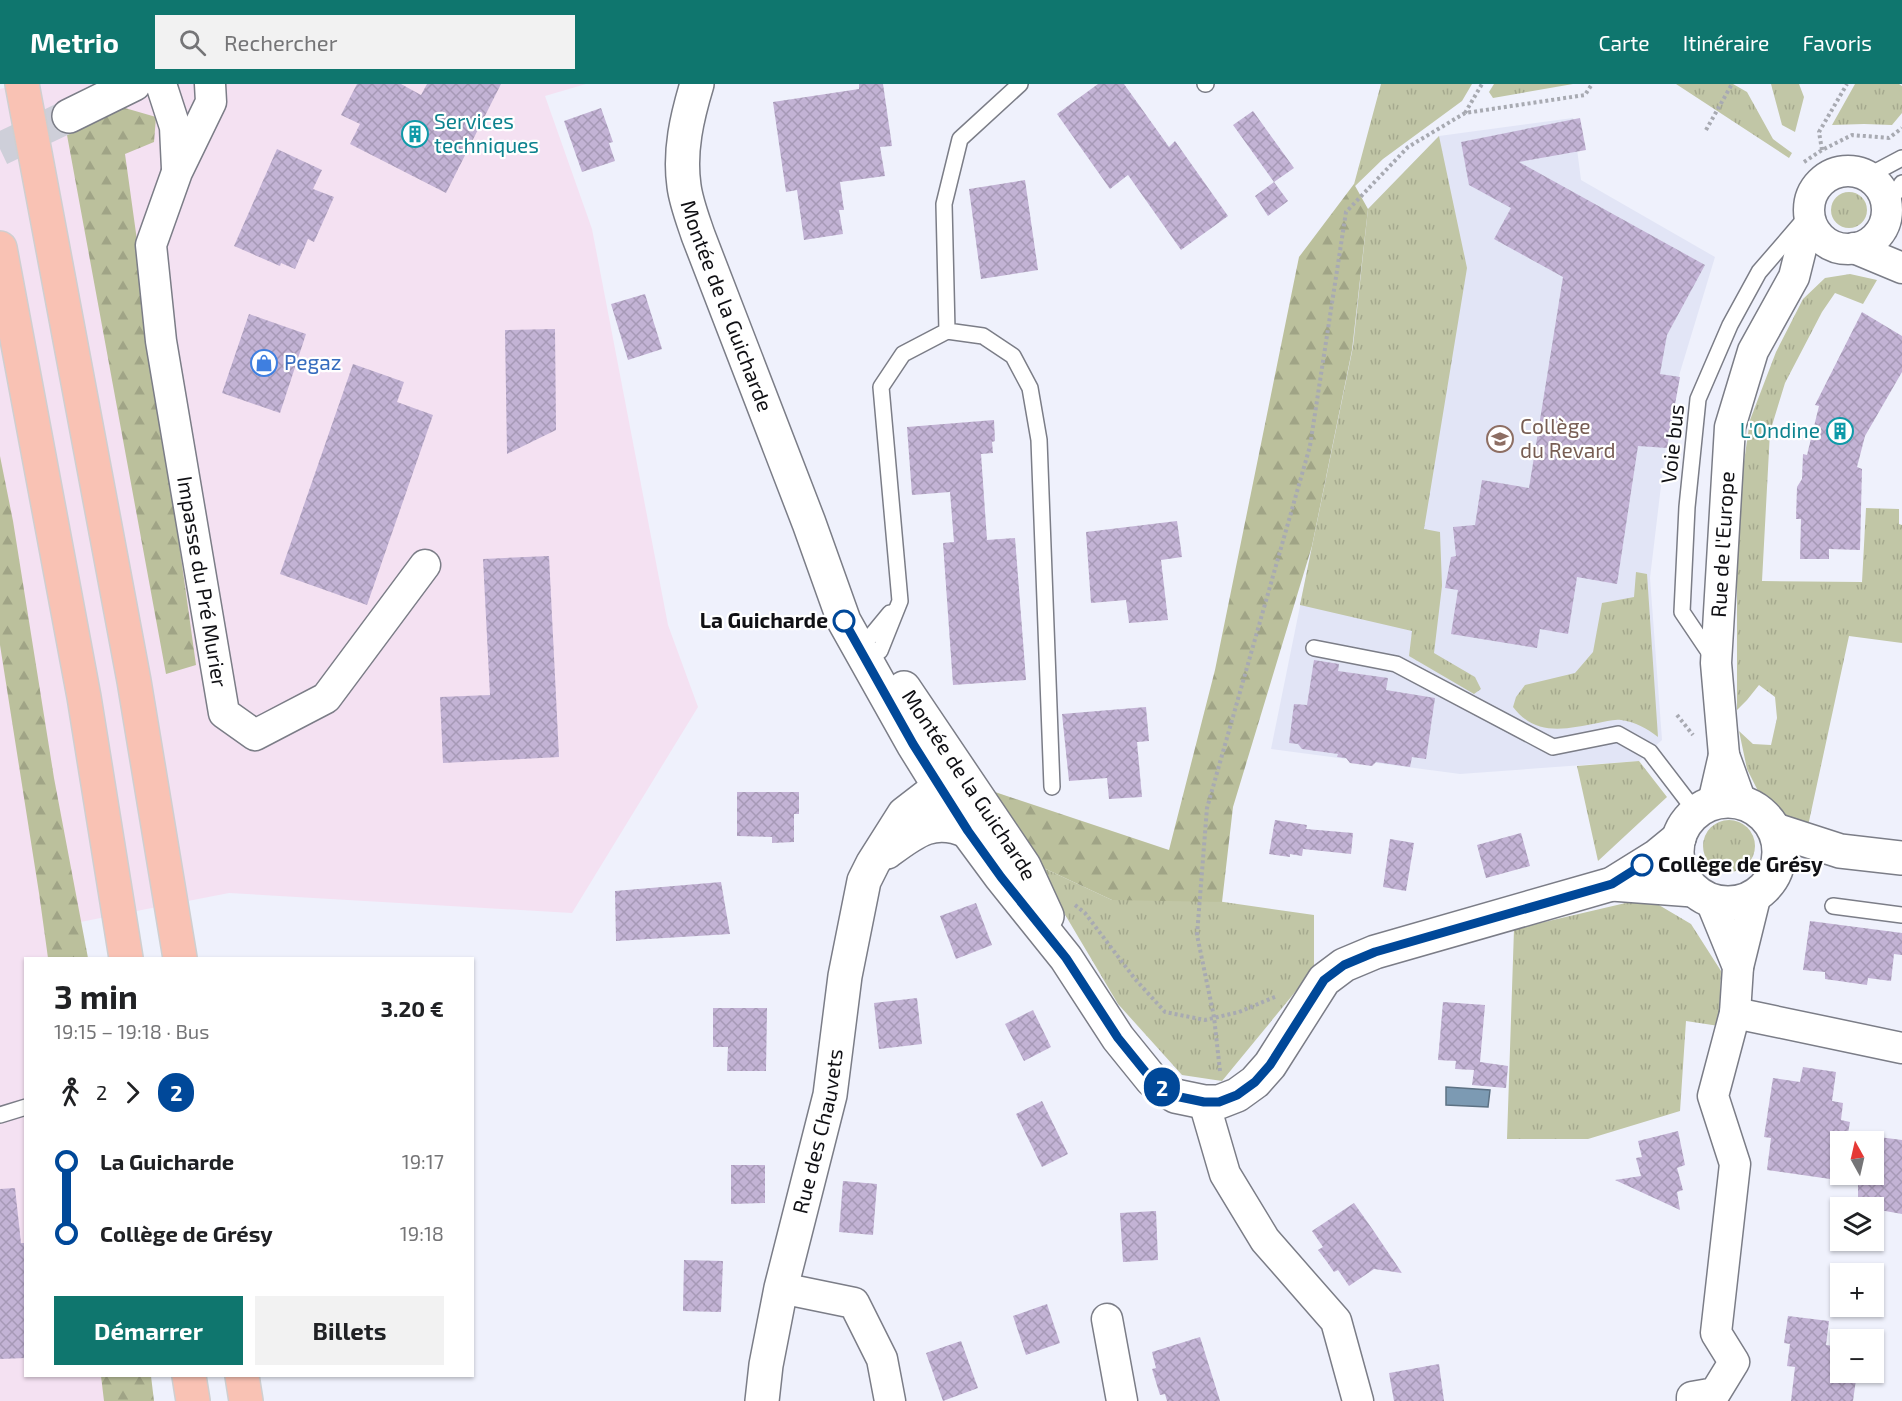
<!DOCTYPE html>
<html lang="fr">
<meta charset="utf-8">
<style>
body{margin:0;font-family:"Exo 2",sans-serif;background:#f2f2f2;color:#202124;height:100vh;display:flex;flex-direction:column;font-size:22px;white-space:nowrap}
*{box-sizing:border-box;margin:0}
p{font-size:20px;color:#757577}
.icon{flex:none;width:33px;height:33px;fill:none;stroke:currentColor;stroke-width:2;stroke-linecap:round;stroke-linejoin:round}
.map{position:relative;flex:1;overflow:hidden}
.side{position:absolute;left:24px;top:873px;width:450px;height:420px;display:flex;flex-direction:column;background:#fff;border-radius:0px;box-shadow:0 2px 4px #0004}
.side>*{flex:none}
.badge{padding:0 12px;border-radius:20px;font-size:21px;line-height:39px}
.needle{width:39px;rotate:352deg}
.fabs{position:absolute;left:1830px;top:1047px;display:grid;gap:12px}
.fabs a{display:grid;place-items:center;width:54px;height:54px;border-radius:0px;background:#fff;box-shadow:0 2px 4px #0004;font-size:30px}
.map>.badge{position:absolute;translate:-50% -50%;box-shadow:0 0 0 3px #fff}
.legs{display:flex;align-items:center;gap:9px;height:66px;padding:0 30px;font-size:20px}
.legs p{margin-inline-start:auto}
.head{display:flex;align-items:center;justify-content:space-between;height:102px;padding:0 30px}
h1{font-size:33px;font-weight:700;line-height:45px}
.primary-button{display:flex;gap:12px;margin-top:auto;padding:12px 30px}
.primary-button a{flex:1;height:69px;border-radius:0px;background:#0f766e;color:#fff;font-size:24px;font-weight:700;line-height:69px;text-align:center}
.primary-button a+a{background:#f2f2f2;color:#202124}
ul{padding:0 30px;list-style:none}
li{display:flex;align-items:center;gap:21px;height:72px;font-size:22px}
li i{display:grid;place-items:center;width:9px;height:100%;margin:0 8px;background:currentColor}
li i::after{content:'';width:15px;height:15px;margin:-8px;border:4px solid;border-radius:50%;background:#fff}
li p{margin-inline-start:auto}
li:first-child i{background:linear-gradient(#0000 50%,currentColor 0)}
li:last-child i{background:linear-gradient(currentColor 50%,#0000 0)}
header{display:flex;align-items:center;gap:36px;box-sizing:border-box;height:84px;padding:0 30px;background:#0f766e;color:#fff}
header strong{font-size:28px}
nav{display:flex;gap:33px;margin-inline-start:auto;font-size:21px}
.search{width:420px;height:54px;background:#f2f2f2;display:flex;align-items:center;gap:15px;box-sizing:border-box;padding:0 21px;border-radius:0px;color:#757577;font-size:22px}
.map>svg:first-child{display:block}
.commercial{fill:#f4e1f2}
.built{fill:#e2e5f6}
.grass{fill:url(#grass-tufts)}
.forest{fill:url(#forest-firs)}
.water{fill:#7c9ab3;stroke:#5c7183;stroke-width:1.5}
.building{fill:url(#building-cross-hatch);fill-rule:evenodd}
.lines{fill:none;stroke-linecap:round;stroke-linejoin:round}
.secondary-tunnel{stroke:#cecfd9;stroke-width:33;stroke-dasharray:33 16;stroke-linecap:butt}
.lane-casing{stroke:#7b7d87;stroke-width:18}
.street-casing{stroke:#7b7d87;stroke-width:33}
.secondary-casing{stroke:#7b7d87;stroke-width:36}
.highway-casing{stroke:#cfcfd0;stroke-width:36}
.path{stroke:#a8aab2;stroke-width:4;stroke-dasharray:3 3;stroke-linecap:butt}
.lane{stroke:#fff;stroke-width:15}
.street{stroke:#fff;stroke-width:30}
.secondary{stroke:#fff;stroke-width:33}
.highway{stroke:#f9c2b4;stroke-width:33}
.line-1-casing{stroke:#fff;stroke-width:14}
.line-1{stroke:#004899;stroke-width:9}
.stop-1-dot{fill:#fff;stroke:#004899;stroke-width:3}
.labels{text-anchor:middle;stroke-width:4.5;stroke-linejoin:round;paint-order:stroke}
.culture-label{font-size:21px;fill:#0d838f;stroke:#fff;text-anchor:start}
.street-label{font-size:21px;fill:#101014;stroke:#fff}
.shop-label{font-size:21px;fill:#366cbe;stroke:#fff;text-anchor:start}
.education-label{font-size:21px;fill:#785e54;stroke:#fff;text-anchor:start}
.stop-label{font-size:21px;font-weight:bold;fill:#101014;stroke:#fff;text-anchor:end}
</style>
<header>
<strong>Metrio</strong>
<div class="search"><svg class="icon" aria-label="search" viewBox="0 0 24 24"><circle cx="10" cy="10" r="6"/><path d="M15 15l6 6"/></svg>Rechercher</div>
<nav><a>Carte</a><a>Itinéraire</a><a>Favoris</a></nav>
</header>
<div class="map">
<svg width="1902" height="1317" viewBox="0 0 1902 1317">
<defs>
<pattern id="grass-tufts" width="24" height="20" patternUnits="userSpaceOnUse" patternTransform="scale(1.5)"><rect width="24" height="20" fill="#c1c6a6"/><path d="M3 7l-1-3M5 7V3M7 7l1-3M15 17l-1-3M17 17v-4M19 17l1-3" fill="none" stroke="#a5a98e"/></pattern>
<pattern id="forest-firs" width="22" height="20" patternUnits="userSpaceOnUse" patternTransform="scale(1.5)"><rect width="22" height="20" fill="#bbc09c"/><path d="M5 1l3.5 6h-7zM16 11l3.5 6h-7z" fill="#a0a486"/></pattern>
<pattern id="building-cross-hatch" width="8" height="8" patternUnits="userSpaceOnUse" patternTransform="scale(1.5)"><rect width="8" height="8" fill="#c3b3d5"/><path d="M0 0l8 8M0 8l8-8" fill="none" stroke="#a699b6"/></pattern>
</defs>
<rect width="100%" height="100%" fill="#eff1fc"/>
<path class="commercial" d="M19 0H586L545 12 592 145 668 541 698 623 572 829 229 809 70 840 74 874H26V1292H127L131 1317H0V5Z"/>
<path class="built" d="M1573 34 1581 96 1715 173 1671 318 1650 494 1662 656 1639 677 1460 690 1271 665 1352 266 1368 125 1439 52Z"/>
<path class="grass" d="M1381 0H1472L1462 17 1383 75 1353 104Z
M1494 0H1573L1493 14 1489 8Z
M1676 0H1733L1747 8 1773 55 1792 69 1789 74Z
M1771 0H1799L1804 13 1795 48 1782 41Z
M1855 0H1899L1902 2V29L1892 41 1864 40 1832 41Z
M1439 52 1467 184 1424 445 1440 448 1442 502 1434 569 1475 593 1481 605 1474 610 1409 572 1412 547 1300 521 1353 263 1368 125Z
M1831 126a18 18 0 1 1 36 0a18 18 0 1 1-36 0Z
M1850 190 1877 196 1863 220 1835 209 1822 228 1785 299 1770 348 1762 497 1862 498 1866 424 1899 425V440L1902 441V559L1849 552 1808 742 1790 744 1782 729 1762 715 1747 685 1739 647 1753 660 1771 661 1777 634 1775 613 1759 601 1747 616 1737 626V427L1750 336 1776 268 1803 215 1825 194Z
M1636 488 1647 490 1658 653C1646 644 1636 638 1621 636 1613 635 1605 638 1598 639 1566 645 1536 653 1513 623L1516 613 1525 601 1575 589 1593 568 1602 519 1634 513Z
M1639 677 1667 713 1598 777 1577 682Z
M1703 762a26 26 0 1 1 52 0a26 26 0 1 1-52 0Z
M1035 780 1112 816 1196 814 1314 831V885L1222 997 1182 991 1118 920Z
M1647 814 1691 840 1721 887 1719 942 1686 937 1680 1027 1588 1055H1507L1514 845Z"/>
<path class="forest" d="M118 22 156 33 154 58 125 70 196 581 166 590 67 51Z
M1354 100 1368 125 1352 266 1312 462 1233 723 1222 818 1112 816 1035 780 995 708 1169 766 1215 586 1299 173Z
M0 372 13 437 54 694 88 874H48L39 809 0 561Z
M101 1292H151L154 1317H104Z"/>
<path class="water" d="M1446 1003 1490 1006 1488 1023 1446 1021Z"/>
<path class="building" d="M357 0H401L421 11 427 0H501L446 109 350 60 360 40 341 31Z
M859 0H883L892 62 880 63 885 92 840 98 844 126H839L843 150 804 156 797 106 786 108 773 18 859 5Z
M1098 0H1124L1169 63 1175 57 1228 132 1181 166 1128 91 1110 105 1057 30Z
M601 24 613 58 609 59 615 77 582 88 564 37Z
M1253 27 1294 84 1274 98 1233 41Z
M1580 34 1586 66 1519 78 1705 181 1667 251 1660 290 1680 293 1667 364 1638 362 1617 500 1577 493 1568 550 1540 545 1537 564 1451 550 1458 506 1445 504 1451 473 1456 472 1453 443 1475 441 1482 396 1529 404 1563 193 1494 155 1511 124 1469 101 1461 58Z
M277 65 322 86 313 105 334 113 314 158 308 155 295 185 281 179 280 182 234 162Z
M1025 96 1038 186 981 195 969 105Z
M1274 98 1288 117 1268 132 1255 112Z
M645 210 662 265 628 276 611 220Z
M1862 228 1902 252V288L1865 352 1857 383 1862 385 1860 466 1829 465V475H1800L1801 435H1796L1797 403 1802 395 1803 370 1807 371 1819 322 1815 321Z
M249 230 306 250 280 329 222 309Z
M555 245 556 346 507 370 505 246Z
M353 280 404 298 397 318 433 331 367 521 280 490Z
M994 336 995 357 992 358 993 369 981 370 987 456 1015 454 1026 596 953 601 943 459 954 458 950 408 912 411 907 343Z
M1177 437 1182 473 1161 476 1168 536 1129 539 1126 516 1091 519 1086 448Z
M549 472 559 673 443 679 440 613 490 611 483 475Z
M1314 576 1339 580 1338 587 1388 594 1386 606 1435 614 1426 675 1412 673 1410 683 1376 678 1372 682 1350 679 1346 674 1337 673 1338 670 1302 665 1298 660 1289 659 1294 620 1307 621Z
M1146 623 1149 657 1137 658 1142 713 1109 715 1107 694 1069 697 1062 630Z
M737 708H799V730H794V758L772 759V753L737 752Z
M1275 736 1307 741 1306 745 1353 749 1351 770 1303 765 1302 772 1290 770V773L1269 770Z
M1521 749 1530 782 1486 794 1477 761Z
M1390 755 1414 759 1406 807 1383 803Z
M721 798 730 850 616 857 615 807Z
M976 819 992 861 956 875 940 832Z
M1810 837 1902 849V871L1894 870 1891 897 1868 894 1867 901 1825 895V888L1803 886Z
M917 914 922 960 879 965 874 919Z
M1443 918 1485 921 1480 978 1508 982 1506 1004 1472 1001 1474 986 1455 985 1456 977 1438 976Z
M713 924H767L766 987H727L728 963H713Z
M1033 926 1051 963 1024 977 1005 940Z
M1803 983 1836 988 1832 1017 1843 1019 1841 1036 1850 1038 1848 1049 1902 1056V1130L1874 1125V1124L1858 1123V1099L1767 1086 1771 1054 1764 1053 1773 994 1800 998ZM1840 1058H1874V1090H1840Z
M1042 1017 1068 1070 1042 1083 1016 1030Z
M1678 1047 1685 1081 1677 1084 1683 1106 1677 1108 1680 1126 1615 1096 1641 1092 1636 1074 1642 1073 1638 1057Z
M731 1081H765V1119L731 1120Z
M843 1097 877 1100 873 1151 839 1148Z
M15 1104 21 1159H26V1274L0 1275V1105Z
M1354 1119 1373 1146 1402 1189 1374 1185 1349 1202 1338 1186 1334 1188 1327 1178 1318 1166 1323 1163 1312 1147Z
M1156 1127 1158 1176 1123 1178 1120 1129Z
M684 1176 723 1177 721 1228 683 1227Z
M1047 1220 1060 1259 1026 1271 1013 1232Z
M1788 1232 1829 1237 1826 1261 1840 1263V1288H1857L1853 1317H1791L1795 1283 1787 1282 1790 1260 1784 1259Z
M1200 1253 1220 1317H1167L1165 1310 1160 1311 1152 1285 1156 1284 1152 1268Z
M961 1257 978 1304 943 1317 926 1269Z
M1439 1280 1444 1317H1394L1389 1289Z"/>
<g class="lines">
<path class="secondary-tunnel" d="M0 65 69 32"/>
<defs>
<path id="lane" d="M1205 0H1206
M1868 92 1902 74
M1887 122 1902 99
M947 247 944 120 960 55 1020 0
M871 552 890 529
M1314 564 1396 580 1553 663 1618 650 1650 668 1696 728
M880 567 900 517 881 303 903 270 947 247 983 252 1013 272 1030 304 1039 356 1052 703
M1713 574 1682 528 1687 423 1698 315 1730 241 1759 188 1803 137
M1833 822 1902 831
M0 1031 26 1023"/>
<g id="street">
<path d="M161 0 175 43 177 85"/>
<path id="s1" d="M210 0 211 18 177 88 151 161 161 257 224 629 255 651 326 614 425 481"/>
<circle cx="1848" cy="126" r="39"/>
<path d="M1854 164 1902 184"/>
<path id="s2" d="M1741 718 1724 671 1716 579 1730 343 1753 267 1794 193 1802 161 1811 140"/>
<path d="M1713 719 1724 671"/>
<path d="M1738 883 1755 814"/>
<path d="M1735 929 1902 964"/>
<path d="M1204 1018 1225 1090 1265 1156 1336 1237 1358 1317"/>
<path d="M781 1204 854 1219 882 1275 890 1317"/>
<path d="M1107 1235 1122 1317"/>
<path d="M1692 1317V1313L1715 1309 1734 1278 1716 1249 1735 1080 1713 1012 1735 929 1738 883 1711 817"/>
</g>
<g id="secondary">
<path id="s3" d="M697 0C687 33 679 67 684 102 686 118 693 136 698 151L809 439 844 537 913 660 967 747 1001 793 1066 874 1118 954 1152 996 1175 1012 1204 1018H1219L1237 1011 1255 998 1270 981 1324 896 1344 881 1375 868 1612 800 1657 772 1679 754"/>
<path d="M69 32 134 0"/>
<path id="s4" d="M904 604 1024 782 1047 832"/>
<circle cx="1728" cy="768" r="51"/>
<path d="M1775 746 1840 767 1902 774"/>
<path d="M887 768C914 748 933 732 967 747"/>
<path d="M1612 800 1693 806"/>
<path id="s5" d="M762 1317 766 1281 781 1204 830 1011 845 892 864 797 873 779 904 730 939 703"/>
</g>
<path id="highway" d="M22 0 134 597 180 874
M0 164 84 613 126 874
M189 1292 193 1317
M242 1292 246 1317"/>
</defs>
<use href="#lane" class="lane-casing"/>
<use href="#street" class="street-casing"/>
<use href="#secondary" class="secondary-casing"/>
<use href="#highway" class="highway-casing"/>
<path class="path" d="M1465 29 1482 0
M1706 46 1732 0
M1822 66 1819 48 1847 0
M1804 78 1822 66 1852 51 1889 54 1902 44
M1677 631 1693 651
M1075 821 1085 829 1135 895 1165 928 1205 936 1239 928 1277 912
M1220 987 1214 933 1197 851 1207 724 1310 362 1346 128 1408 63 1465 29 1585 11 1592 0"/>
<use href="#lane" class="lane"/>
<use href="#street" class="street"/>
<use href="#secondary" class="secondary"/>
<use href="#highway" class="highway"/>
</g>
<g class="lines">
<defs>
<path id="line-1" d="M844 537 913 660 968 747 1001 793 1066 874 1118 954 1152 996 1175 1012 1204 1018H1219L1237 1011 1255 998 1270 981 1324 896 1344 881 1375 868 1612 800 1642 781"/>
</defs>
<use href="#line-1" class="line-1-casing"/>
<use href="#line-1" class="line-1"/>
</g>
<defs>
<symbol id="building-ring" viewBox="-11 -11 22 22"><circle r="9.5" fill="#fff" stroke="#0f9aa8" stroke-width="1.5"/><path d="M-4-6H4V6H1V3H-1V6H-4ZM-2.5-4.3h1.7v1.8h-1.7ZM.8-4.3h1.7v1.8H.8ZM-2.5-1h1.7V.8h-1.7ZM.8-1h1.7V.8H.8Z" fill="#0f9aa8"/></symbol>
<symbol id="shop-ring" viewBox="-11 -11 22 22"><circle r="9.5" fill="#fff" stroke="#3f7fe0" stroke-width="1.5"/><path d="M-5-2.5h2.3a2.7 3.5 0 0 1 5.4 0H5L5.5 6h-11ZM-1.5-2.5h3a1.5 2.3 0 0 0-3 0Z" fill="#3f7fe0"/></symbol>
<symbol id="school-ring" viewBox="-11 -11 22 22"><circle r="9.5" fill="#fff" stroke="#8d6e63" stroke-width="1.5"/><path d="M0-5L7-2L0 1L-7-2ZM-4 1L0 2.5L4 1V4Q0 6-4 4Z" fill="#8d6e63"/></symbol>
</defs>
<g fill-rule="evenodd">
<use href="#building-ring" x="400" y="35" width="30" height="30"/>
<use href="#shop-ring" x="249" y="264" width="30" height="30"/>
<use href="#building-ring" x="1825" y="332" width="30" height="30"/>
<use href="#school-ring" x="1485" y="340" width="30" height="30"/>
</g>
<g class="stop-1-dot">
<circle cx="844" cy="537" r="10"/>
<circle cx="1642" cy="781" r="10"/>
</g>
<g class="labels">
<g class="culture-label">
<text x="434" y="45">Services<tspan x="434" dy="24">techniques</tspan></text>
<text x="1820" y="354" text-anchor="end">L'Ondine</text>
</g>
<g class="street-label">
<text dy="7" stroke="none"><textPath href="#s3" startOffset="231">Montée de la Guicharde</textPath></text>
<text transform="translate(1673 360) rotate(-84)" y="7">Voie bus</text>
<text dy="7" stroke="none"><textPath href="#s2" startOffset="261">Rue de l'Europe</textPath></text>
<text dy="7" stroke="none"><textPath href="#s1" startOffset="514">Impasse du Pré Murier</textPath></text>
<text dy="7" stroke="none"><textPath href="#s4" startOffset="117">Montée de la Guicharde</textPath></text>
<text dy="7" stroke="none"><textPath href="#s5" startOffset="276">Rue des Chauvets</textPath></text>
</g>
<g class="shop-label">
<text x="284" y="286">Pegaz</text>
</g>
<g class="education-label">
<text x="1520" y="350">Collège<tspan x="1520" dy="24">du Revard</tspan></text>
</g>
<g class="stop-label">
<text x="828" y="544">La Guicharde</text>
<text x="1658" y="788" text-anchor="start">Collège de Grésy</text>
</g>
</g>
</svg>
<div class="fabs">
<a><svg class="needle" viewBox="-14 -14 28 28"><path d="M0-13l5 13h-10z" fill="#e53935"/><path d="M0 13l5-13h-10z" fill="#757577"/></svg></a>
<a><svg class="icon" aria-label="layers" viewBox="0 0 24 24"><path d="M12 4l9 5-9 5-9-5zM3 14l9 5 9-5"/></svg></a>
<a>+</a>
<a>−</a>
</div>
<b class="badge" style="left:1162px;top:1003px;background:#004899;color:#fff">2</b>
<section class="side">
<div class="head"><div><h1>3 min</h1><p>19:15 – 19:18 · Bus</p></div><b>3.20 €</b></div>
<div class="legs"><svg class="icon" aria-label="walk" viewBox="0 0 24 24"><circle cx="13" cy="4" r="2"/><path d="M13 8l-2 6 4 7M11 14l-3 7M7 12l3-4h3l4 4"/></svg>2<svg class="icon" aria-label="forward" viewBox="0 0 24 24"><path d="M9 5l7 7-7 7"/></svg><b class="badge" style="background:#004899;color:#fff">2</b></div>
<ul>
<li><i style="color:#004899"></i><b>La Guicharde</b><p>19:17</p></li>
<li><i style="color:#004899"></i><b>Collège de Grésy</b><p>19:18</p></li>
</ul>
<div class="primary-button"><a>Démarrer</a><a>Billets</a></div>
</section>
</div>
